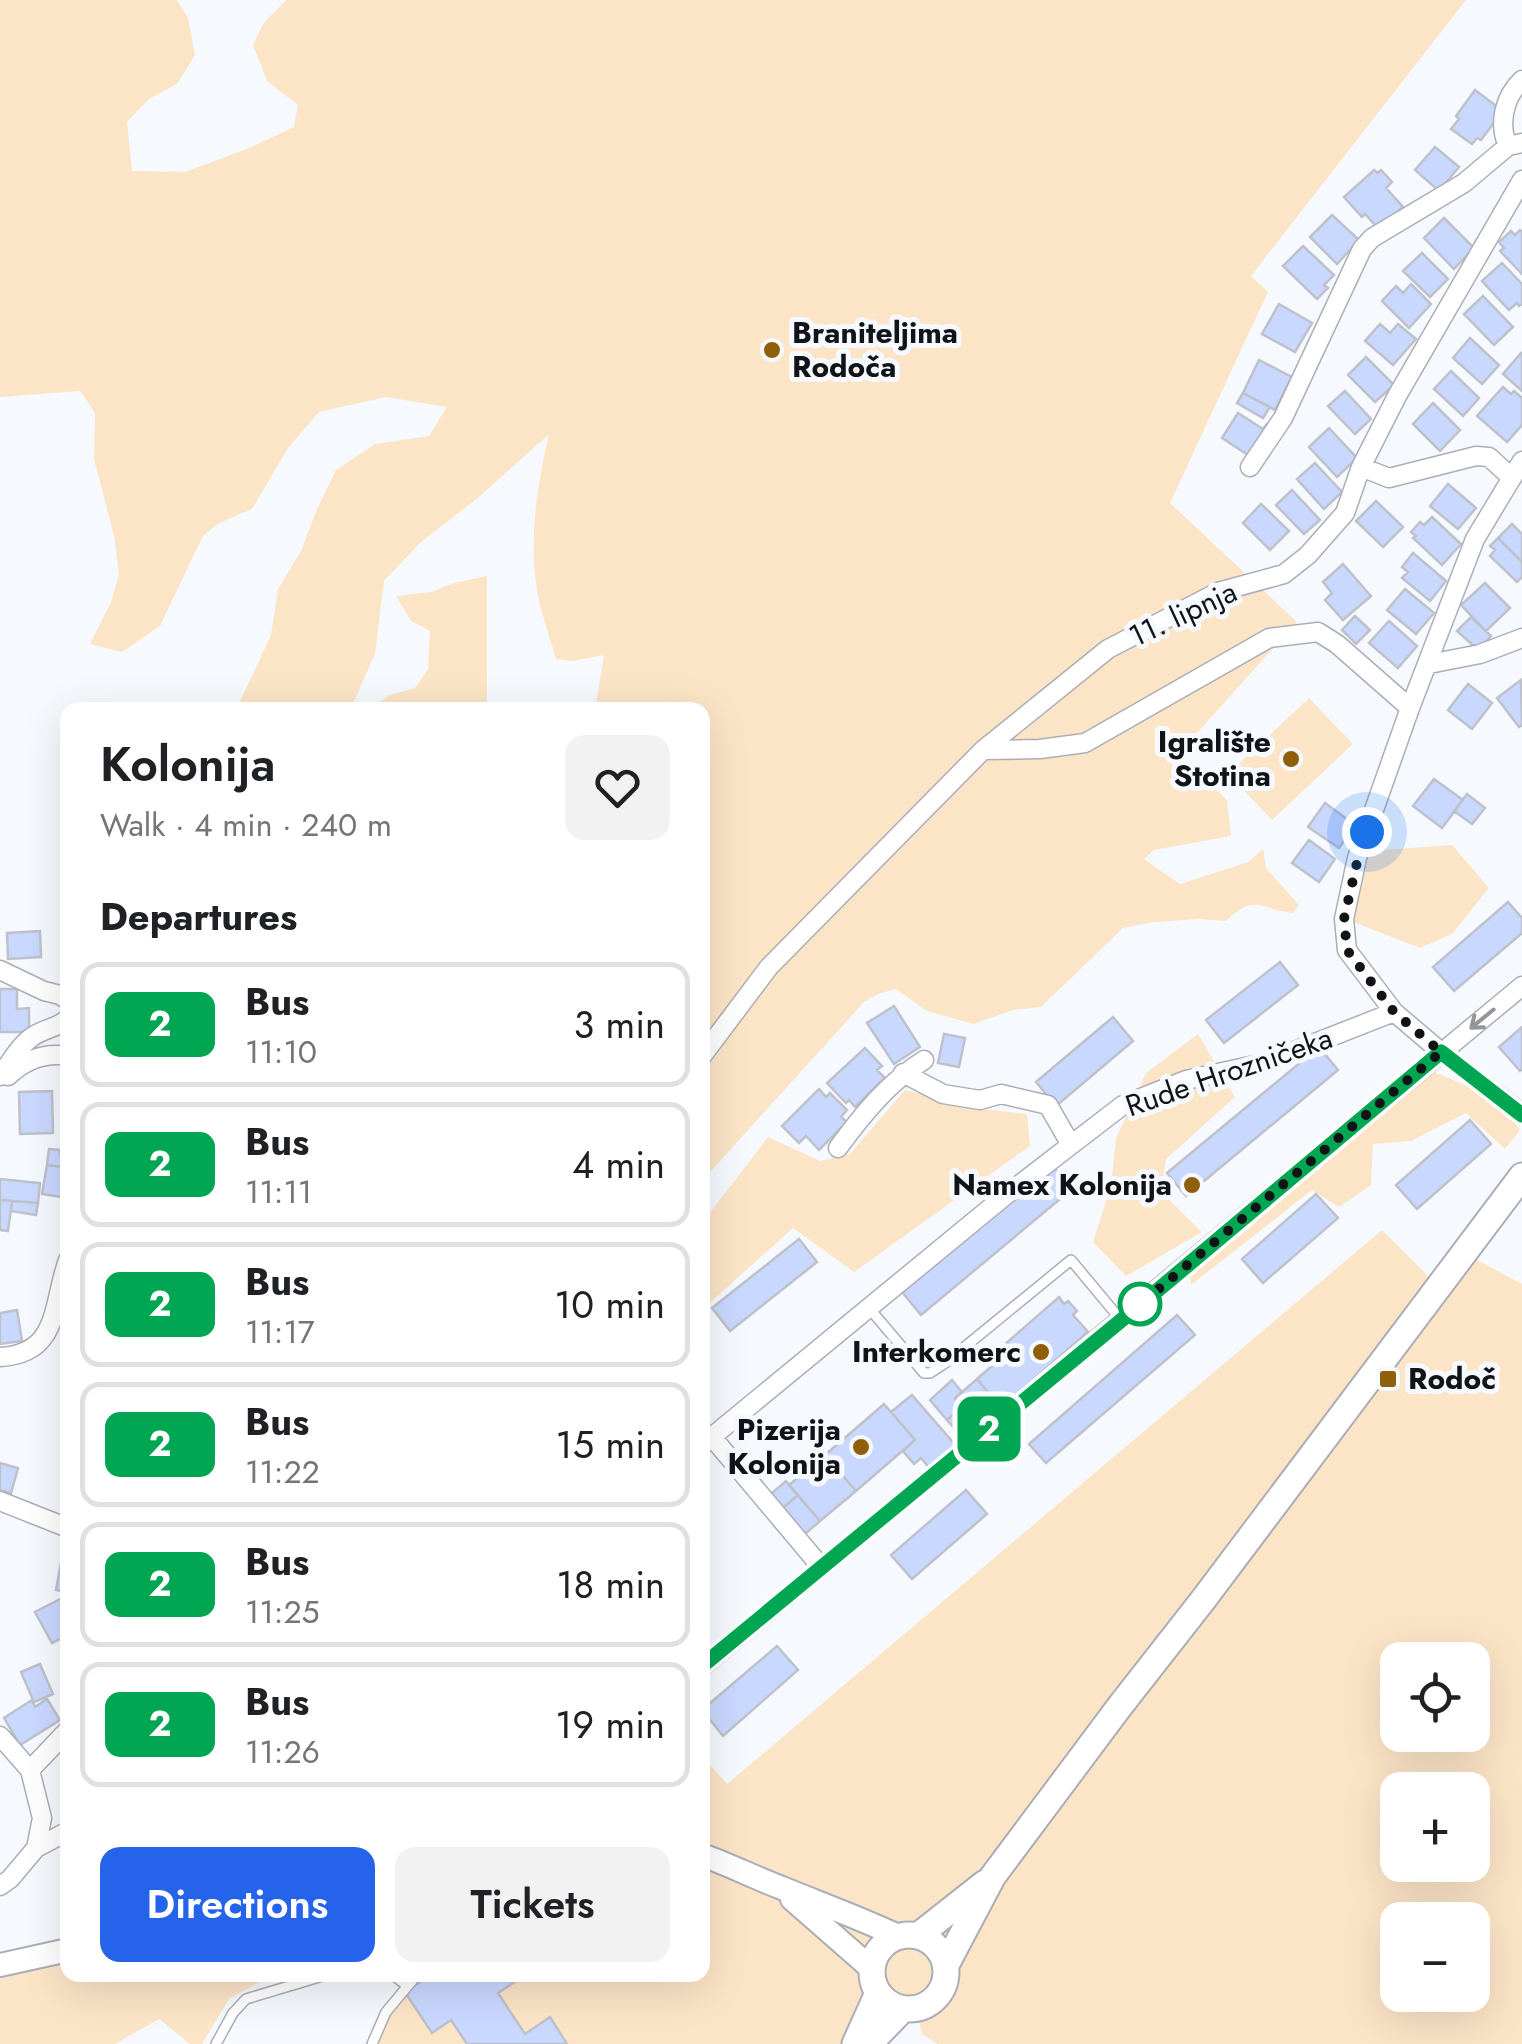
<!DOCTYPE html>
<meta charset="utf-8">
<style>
body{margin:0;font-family:Jost,sans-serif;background:#f2f2f2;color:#202124;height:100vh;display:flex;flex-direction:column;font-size:38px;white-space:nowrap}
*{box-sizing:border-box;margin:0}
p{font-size:32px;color:#757577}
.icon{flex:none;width:55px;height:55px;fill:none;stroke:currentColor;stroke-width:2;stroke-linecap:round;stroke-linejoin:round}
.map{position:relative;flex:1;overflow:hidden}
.sheet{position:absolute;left:60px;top:702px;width:650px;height:1280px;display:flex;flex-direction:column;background:#fff;border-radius:20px;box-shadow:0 10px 40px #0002}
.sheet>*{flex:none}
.badge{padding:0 20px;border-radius:15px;font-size:35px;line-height:65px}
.buttons{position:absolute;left:1380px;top:1642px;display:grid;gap:20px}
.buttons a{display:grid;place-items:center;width:110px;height:110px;border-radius:20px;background:#fff;box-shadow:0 10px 40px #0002;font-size:50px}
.you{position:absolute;width:50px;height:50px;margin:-25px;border:8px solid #fff;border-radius:50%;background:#1a73e8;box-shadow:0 0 0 15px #1a73e833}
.map>.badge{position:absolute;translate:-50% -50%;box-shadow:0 0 0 5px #fff}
h2{padding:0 40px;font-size:38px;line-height:90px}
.round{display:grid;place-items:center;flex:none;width:105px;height:105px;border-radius:20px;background:#f2f2f2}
.head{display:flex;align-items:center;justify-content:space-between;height:170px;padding:0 40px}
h1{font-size:48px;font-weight:600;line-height:75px}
.action{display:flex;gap:20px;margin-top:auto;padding:20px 40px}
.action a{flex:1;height:115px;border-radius:20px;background:#2563eb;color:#fff;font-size:40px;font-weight:600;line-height:115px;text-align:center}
.action a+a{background:#f2f2f2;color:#202124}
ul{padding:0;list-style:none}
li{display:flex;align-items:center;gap:30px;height:125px;margin:0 20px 15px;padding:0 20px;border:5px solid #e0e0e0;border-radius:20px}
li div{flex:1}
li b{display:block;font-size:38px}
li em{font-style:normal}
li .badge{min-width:110px;font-weight:700;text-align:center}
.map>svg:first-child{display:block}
.green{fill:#fce4c6;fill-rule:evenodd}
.building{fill:#c9d8ff;stroke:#bec1ca;stroke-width:2.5}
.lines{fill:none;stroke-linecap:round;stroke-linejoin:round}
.service-casing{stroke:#abaeb7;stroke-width:12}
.minor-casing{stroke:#abaeb7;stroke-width:21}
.tertiary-casing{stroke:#abaeb7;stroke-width:26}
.secondary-casing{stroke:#abaeb7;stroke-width:29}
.service{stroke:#fff;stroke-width:9}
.minor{stroke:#fff;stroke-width:18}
.tertiary{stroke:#fff;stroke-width:22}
.secondary{stroke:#fff;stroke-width:25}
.oneway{stroke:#949596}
.line-casing{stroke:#fff;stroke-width:22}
.line{stroke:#00a651;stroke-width:15}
.walk{stroke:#121316;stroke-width:10;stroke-dasharray:0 18}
.poi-dot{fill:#8f5f0a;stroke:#f6f9fe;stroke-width:4}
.stop-dot{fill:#fff;stroke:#00a651;stroke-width:5}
.labels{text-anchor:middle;stroke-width:10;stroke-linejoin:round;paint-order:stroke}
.poi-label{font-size:30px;font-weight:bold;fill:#121316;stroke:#f6f9fe;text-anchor:end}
.street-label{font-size:30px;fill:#121316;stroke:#f6f9fe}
</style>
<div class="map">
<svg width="1522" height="2044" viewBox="0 0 1522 2044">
<rect width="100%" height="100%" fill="#f6f9fe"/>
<path class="green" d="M0 0H177L188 18 195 55 177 84 149 99 127 122 132 171 185 172 249 148 294 127 298 105 267 81 253 45 263 24 286 0H1466L1251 276 1268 292 1170 503 1297 622 1179 753 1227 800 1231 836 1154 850 1144 859 1180 884 1248 862 1263 849 1266 868 1299 905 1293 913C1259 909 1255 893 1226 921L1199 919 1154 922 1123 928 1041 1007 1013 1010 973 1024 927 1011 896 989 878 994 864 1002 703 1180 702 710H595L604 655 573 661 556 659C551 641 545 624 540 606 527 549 536 490 549 434L479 497 421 542 384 581 375 654 350 710H236L271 635 278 589 301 551 317 509 336 470 375 444 429 436 447 407 386 397 319 412 288 448 252 509 219 523 203 536 160 626 122 652 90 644 111 602 119 574 114 536 94 459 95 413 80 391 0 397Z
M487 576V710H368L390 695 415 688 428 669 430 631 411 621 396 596 431 592 454 583Z
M1309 698 1353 744 1272 820 1228 774Z
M1452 845 1489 888 1452 934 1420 948 1353 922 1370 851Z
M1198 1034 1235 1097 1166 1159 1161 1192 1202 1232 1126 1276 1093 1242 1111 1186 1116 1138 1146 1073Z
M1430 1070C1466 1086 1497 1096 1520 1130L1505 1149 1466 1113 1411 1141 1373 1144 1371 1185 1339 1207 1312 1190 1191 1285 1190 1273Z
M905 1090 982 1109 1027 1114 1030 1146 854 1272 793 1228 703 1309 702 1223 768 1137 820 1161 850 1154Z
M1382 1230 1438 1286 1464 1253 1522 1284V2044H938L922 2034 916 2008 903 2009 869 2044H567L550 2017 525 2034 498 1993 525 1975H702L703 1757 727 1784ZM1398 1660H1472V1735H1398ZM1398 1790H1472V1865H1398ZM1398 1920H1472V1995H1398Z
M67 1963 68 1975H281L267 1978 229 1999 202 2044H190L159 2019 115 2044H0V1977Z
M405 1992 432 2033 451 2020 467 2044H372L386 2012Z"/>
<path class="building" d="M1475 90 1503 111 1481 140 1477 138 1472 144 1451 129 1459 119 1456 116Z
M1435 147 1459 167 1439 191 1415 170Z
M1374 170 1378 173 1381 170 1392 182 1386 188 1403 207 1379 229 1365 214 1362 217 1344 197Z
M1332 215 1359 240 1337 264 1310 237Z
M1444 218 1474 248 1454 269 1424 238Z
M1520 230 1522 232V274L1500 251 1504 248 1499 242 1511 231 1515 235Z
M1303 246 1334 275 1324 285 1328 288 1317 299 1283 266Z
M1422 253 1448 279 1430 297 1403 271Z
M1502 263 1522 284V304L1519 306 1517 303 1509 310 1482 281Z
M1411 284 1431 304 1409 328 1382 301 1396 286 1403 293Z
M1483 296 1513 327 1494 345 1464 314Z
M1279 304 1312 323 1295 352 1262 334Z
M1380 324 1390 333 1398 324 1416 339 1393 365 1365 341Z
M1470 338 1499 365 1482 384 1453 358Z
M1521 353 1522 354V391L1503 374Z
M1366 357 1394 385 1375 402 1348 375Z
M1259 360 1292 377 1275 410 1243 393Z
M1451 371 1479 398 1463 416 1434 389Z
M1503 387 1511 394 1514 391 1522 398V425L1507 442 1477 416Z
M1345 391 1371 419 1355 434 1328 406Z
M1243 393 1270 407 1263 418 1237 403Z
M1433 403 1460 430 1440 451 1413 424Z
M1238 413 1263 429 1267 424 1271 426 1251 457 1222 438Z
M1329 428 1357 458 1337 477 1309 447Z
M1315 463 1342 492 1324 509 1297 479Z
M1448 484 1476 508 1458 529 1430 506Z
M1292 490 1320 520 1304 534 1276 505Z
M1376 501 1403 527 1383 547 1356 521Z
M1261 504 1289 531 1270 550 1243 523Z
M1432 517 1461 544 1442 565 1413 538 1416 536 1411 532 1420 522 1424 525Z
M1512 524 1522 534V562L1498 538Z
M1498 538 1522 562V577L1517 582 1490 556 1495 550 1490 546Z
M1413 553 1446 581 1430 601 1402 578 1408 572 1402 567Z
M1343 564 1371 596 1343 620 1325 600 1332 593 1323 582Z
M1485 583 1510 608 1486 631 1461 605Z
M1405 589 1434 613 1416 634 1387 610Z
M1355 616 1370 630 1356 644 1342 630Z
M1471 617 1491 636 1478 650 1457 631Z
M1389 621 1417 646 1398 668 1369 643Z
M1521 680 1522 725 1519 727 1497 698Z
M1468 684 1492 703 1472 729 1448 710Z
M1434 779 1463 800 1442 828 1413 806Z
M1467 794 1485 808 1472 824 1454 811Z
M1325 803 1355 825 1339 848 1308 827Z
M1309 840 1335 859 1319 882 1292 863Z
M1508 902 1522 918V933L1454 991 1433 967Z
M40 931 41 957 8 959 7 933Z
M1280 962 1298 985 1224 1043 1206 1020Z
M0 989H17V1009L29 1008V1032H0Z
M894 1006 920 1047 894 1064 867 1023Z
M1113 1017 1133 1041 1056 1106 1036 1082Z
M1522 1027V1069L1520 1071 1499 1047Z
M944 1034 965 1038 959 1067 938 1063Z
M1319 1047 1338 1070 1186 1196 1167 1173Z
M865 1048 882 1066 877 1070 885 1078 855 1107 849 1100 846 1103 827 1083Z
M819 1089 826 1097 830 1093 847 1110 841 1117 847 1122 819 1150 806 1136 799 1143 782 1126Z
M52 1091 53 1133 20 1134 19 1092Z
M1470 1120 1491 1144 1417 1209 1396 1185Z
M49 1149 60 1150V1155L68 1156V1168L47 1165Z
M47 1165 68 1168V1198L42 1194Z
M1053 1166 1072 1189 921 1315 902 1292Z
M0 1179 40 1183 38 1203 0 1200Z
M1316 1194 1338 1218 1263 1283 1242 1259Z
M0 1200 12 1201 8 1231 0 1230Z
M12 1201 38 1203 36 1215 11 1211Z
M799 1239 817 1262 730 1331 712 1308Z
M1059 1297 1064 1304 1068 1301 1077 1311 1073 1315 1088 1332 1011 1399 1006 1393 996 1402 977 1379 1008 1352 1003 1346Z
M17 1310 22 1341 0 1344V1313Z
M1177 1315 1195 1335 1046 1463 1029 1444Z
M977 1379 991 1396 969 1414 955 1398Z
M952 1380 962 1392 955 1398 963 1406 947 1420 930 1400Z
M912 1395 957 1447 931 1470 921 1458 914 1464 903 1451 915 1440 891 1412Z
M884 1404 915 1440 856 1491 825 1455Z
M963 1406 974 1420 959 1433 947 1420Z
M825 1455 856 1491 820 1521 789 1485Z
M0 1463 18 1468 11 1493 0 1490Z
M786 1481 798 1495 783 1508 771 1494Z
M966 1490 987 1514 912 1579 891 1555Z
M798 1495 820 1521 805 1534 783 1508Z
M62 1557 68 1558V1592L56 1590Z
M68 1595V1635L52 1643 35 1612Z
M777 1646 798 1670 723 1736 702 1710Z
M40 1664 53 1694 34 1702 21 1672Z
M47 1699 60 1720 20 1745 4 1718 32 1700 35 1707Z
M431 1975H525L498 1993 525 2034 550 2017 567 2044H467L451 2020 432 2033 405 1992Z"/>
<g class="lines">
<defs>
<path id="service" d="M869 1308 924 1373H930L945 1363 1071 1260 1121 1320
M393 1975 406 1985
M216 2044 233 2013 246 1999 326 1975
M372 2044 386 2012 417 1975"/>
<path id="minor" d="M1508 146C1498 124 1504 97 1522 80
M1522 461 1475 539 1410 708 1357 858 1344 919 1347 950 1394 1012 1441 1052 1522 1114
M1250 467 1283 418 1362 249 1372 238 1464 183 1508 146 1522 143
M1361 467 1389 478 1476 456 1489 457 1512 478
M1429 664 1480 654 1522 638
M983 750 1040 749 1085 743 1269 638 1318 632 1337 644 1410 708
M0 970 44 991 60 995 68 1000
M702 1056 769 967 983 750 1108 649 1218 592 1284 574 1308 555 1345 513 1361 467 1397 396 1522 180
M903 1073 943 1094 980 1100 1001 1094 1048 1105 1071 1145
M0 1076C10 1063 19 1046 32 1037 44 1028 59 1028 68 1018
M8 1076C25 1060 44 1052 68 1056
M838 1148C863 1114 888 1083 924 1060
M0 1357C60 1354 52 1304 68 1260
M712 1437 822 1568
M702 1445 1006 1195 1123 1105 1186 1080 1264 1063 1394 1012
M0 1501 68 1528
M702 1667 1522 986
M0 1736 30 1770 42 1818 36 1848
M30 1770 68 1730
M0 1886 10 1879 36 1848 68 1831"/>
<path id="tertiary" d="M702 1855C730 1865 755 1878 782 1888 821 1904 860 1918 898 1936
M792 1899 872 1969
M0 1965 68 1950"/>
<path id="secondary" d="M872 1972a37 37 0 1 1 74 0a37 37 0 1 1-74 0Z
M919 1935 985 1883
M946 1965 993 1876 1120 1706 1203 1600 1522 1176
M855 2044 878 1993
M869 2044 903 2009"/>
</defs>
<use href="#service" class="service-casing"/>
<use href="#minor" class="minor-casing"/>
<use href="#tertiary" class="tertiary-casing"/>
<use href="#secondary" class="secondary-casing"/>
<use href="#service" class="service"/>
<use href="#minor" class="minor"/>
<use href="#tertiary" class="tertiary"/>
<use href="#secondary" class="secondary"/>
</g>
<defs><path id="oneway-shaft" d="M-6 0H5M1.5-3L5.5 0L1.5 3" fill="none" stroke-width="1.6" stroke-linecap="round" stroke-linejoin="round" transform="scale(2.5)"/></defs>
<use class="oneway" href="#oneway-shaft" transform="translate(1482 1019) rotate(141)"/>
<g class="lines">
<defs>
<path id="line" d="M702 1666 1152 1295 1441 1052 1522 1115"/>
</defs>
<use href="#line" class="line-casing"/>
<use href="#line" class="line"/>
<path class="walk" d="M1140 1304 1136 1308 1441 1052 1394 1012 1347 950 1344 919 1358 858 1367 832"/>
</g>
<g class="poi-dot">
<circle cx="772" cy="350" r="10"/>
<circle cx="1291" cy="759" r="10"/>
<circle cx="1192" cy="1185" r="10"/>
<circle cx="1041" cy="1352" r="10"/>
<rect x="1378" y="1369" width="20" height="20" rx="5"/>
<circle cx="861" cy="1447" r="10"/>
</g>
<circle class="stop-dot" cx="1140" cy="1304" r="20"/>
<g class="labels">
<g class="poi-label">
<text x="792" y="343" text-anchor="start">Braniteljima<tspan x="792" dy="34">Rodoča</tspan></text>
<text x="1271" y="752">Igralište<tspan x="1271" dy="34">Stotina</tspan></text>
<text x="1172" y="1195">Namex Kolonija</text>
<text x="1021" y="1362">Interkomerc</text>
<text x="1408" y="1389" text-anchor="start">Rodoč</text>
<text x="841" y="1440">Pizerija<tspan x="841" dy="34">Kolonija</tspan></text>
</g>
<g class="street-label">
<text transform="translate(1183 614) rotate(-25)" y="10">11. lipnja</text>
<text transform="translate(1229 1072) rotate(-19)" y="10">Rude Hrozničeka</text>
</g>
</g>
</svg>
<div class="buttons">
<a><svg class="icon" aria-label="locate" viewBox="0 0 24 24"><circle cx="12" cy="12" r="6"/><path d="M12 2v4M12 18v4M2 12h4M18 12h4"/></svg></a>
<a>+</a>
<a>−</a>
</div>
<div class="you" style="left:1367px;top:832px"></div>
<b class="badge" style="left:989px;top:1429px;background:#00a651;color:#fff">2</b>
<section class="sheet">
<div class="head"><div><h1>Kolonija</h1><p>Walk · 4 min · 240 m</p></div><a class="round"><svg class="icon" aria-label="heart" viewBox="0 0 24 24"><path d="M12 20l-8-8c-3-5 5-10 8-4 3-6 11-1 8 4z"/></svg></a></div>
<h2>Departures</h2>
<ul>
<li><span class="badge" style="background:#00a651;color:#fff">2</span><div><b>Bus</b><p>11:10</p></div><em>3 min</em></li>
<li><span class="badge" style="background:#00a651;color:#fff">2</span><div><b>Bus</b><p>11:11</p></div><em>4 min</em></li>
<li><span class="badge" style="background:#00a651;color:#fff">2</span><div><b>Bus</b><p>11:17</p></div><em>10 min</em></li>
<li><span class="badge" style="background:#00a651;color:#fff">2</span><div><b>Bus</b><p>11:22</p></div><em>15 min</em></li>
<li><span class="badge" style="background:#00a651;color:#fff">2</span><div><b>Bus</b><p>11:25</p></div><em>18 min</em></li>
<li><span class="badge" style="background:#00a651;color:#fff">2</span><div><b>Bus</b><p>11:26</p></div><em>19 min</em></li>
</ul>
<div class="action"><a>Directions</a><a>Tickets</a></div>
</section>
</div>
